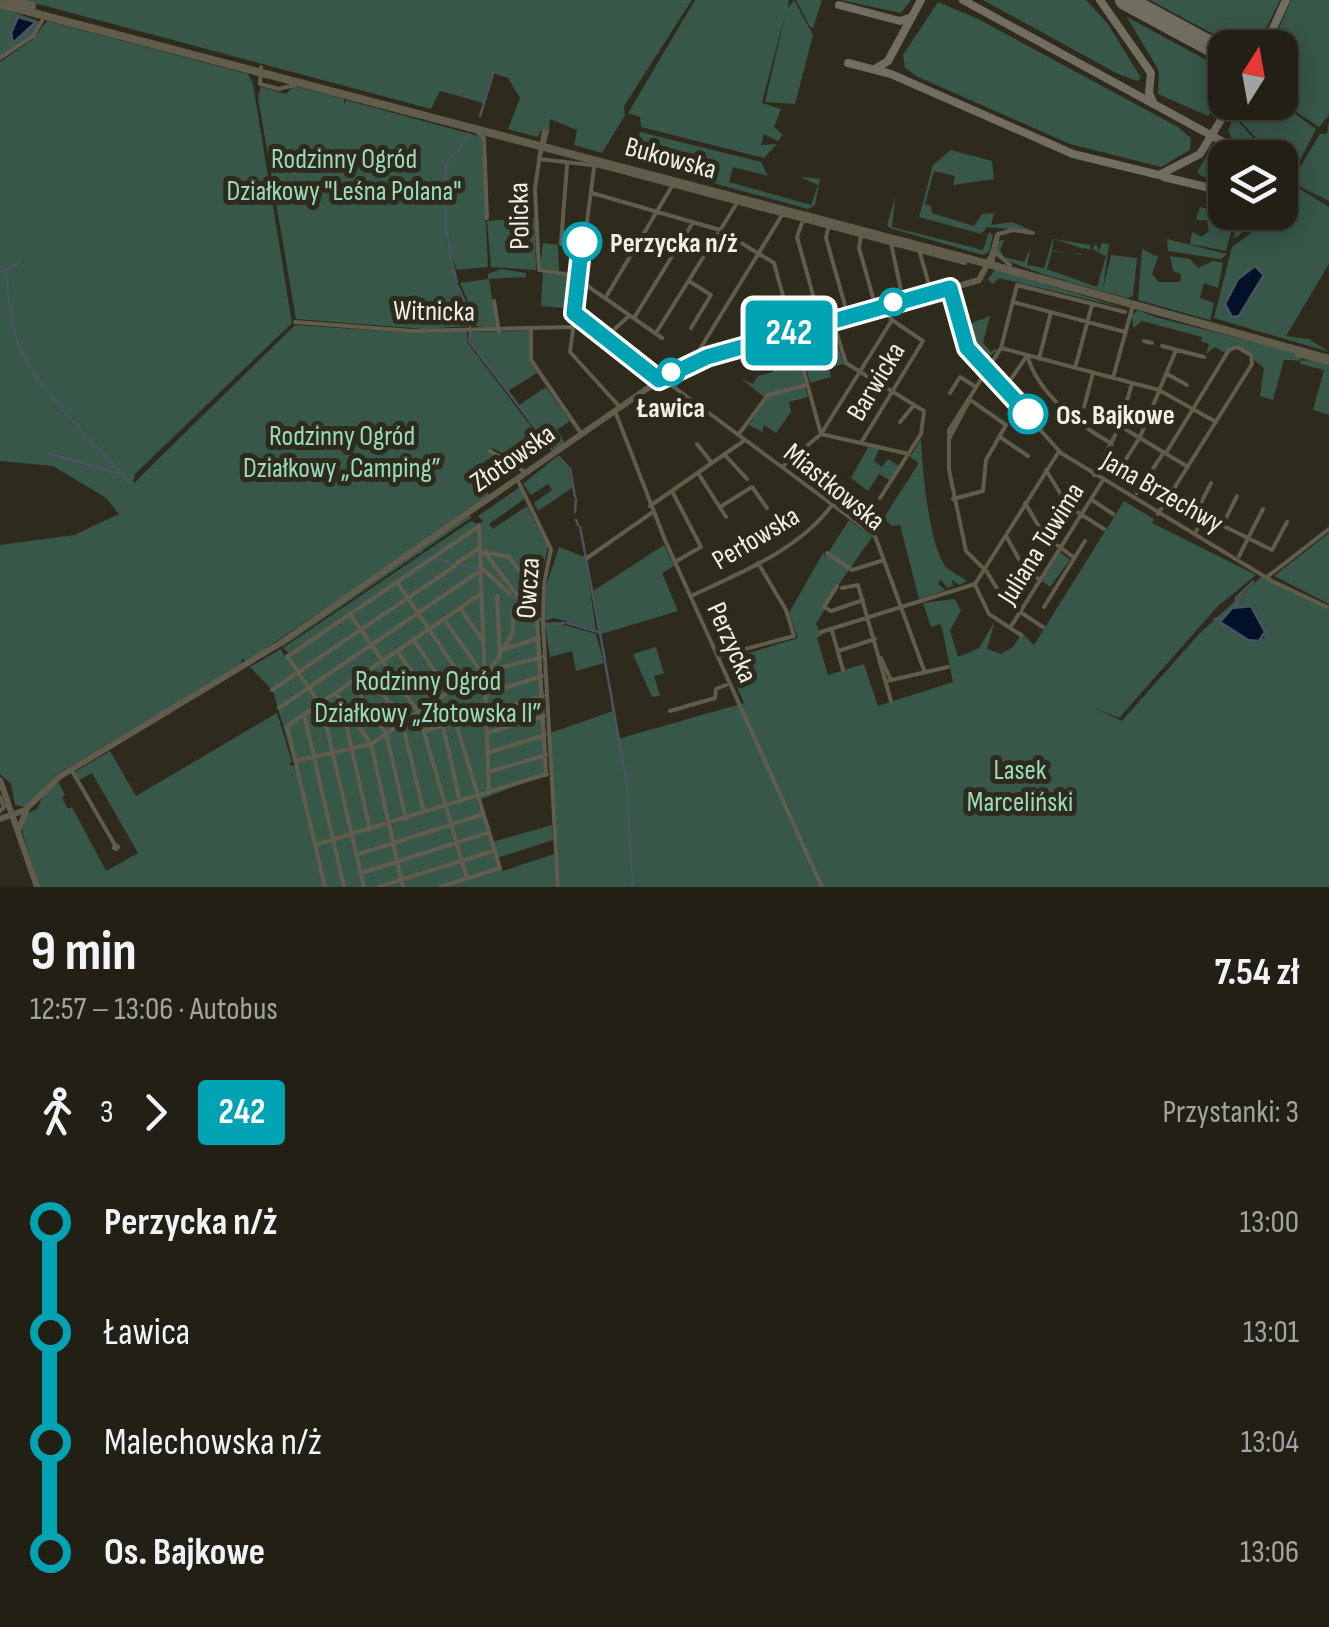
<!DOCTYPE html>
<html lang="pl">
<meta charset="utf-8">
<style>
body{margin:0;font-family:"Sofia Sans Condensed",sans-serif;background:#2e2d22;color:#f1f3f6;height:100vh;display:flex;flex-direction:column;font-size:38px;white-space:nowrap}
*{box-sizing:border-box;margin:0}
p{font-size:32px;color:#a2a3a0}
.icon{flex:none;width:55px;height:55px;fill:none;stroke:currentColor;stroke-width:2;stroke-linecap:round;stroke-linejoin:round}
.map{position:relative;height:887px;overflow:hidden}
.drawer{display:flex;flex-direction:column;background:#222015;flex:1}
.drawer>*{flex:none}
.badge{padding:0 20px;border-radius:8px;font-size:35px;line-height:65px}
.needle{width:65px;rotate:11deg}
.controls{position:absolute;left:1208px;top:30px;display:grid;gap:20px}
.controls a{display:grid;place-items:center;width:90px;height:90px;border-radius:20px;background:#222015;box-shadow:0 5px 25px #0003,0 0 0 2px #3f3e34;font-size:50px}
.map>.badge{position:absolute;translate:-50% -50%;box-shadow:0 0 0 5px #fff}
.legs{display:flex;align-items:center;gap:15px;height:110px;padding:0 30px;font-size:32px}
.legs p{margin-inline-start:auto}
.overview{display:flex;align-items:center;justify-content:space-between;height:170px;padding:0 30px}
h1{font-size:55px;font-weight:700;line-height:75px}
ul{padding:0 30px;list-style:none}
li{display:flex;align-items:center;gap:35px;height:110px;font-size:38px}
li i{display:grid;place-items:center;width:15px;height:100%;margin:0 12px;background:currentColor}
li i::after{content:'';width:25px;height:25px;margin:-12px;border:8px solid;border-radius:50%;background:#222015}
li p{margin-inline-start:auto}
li:first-child i{background:linear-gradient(#0000 50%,currentColor 0)}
li:last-child i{background:linear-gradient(currentColor 50%,#0000 0)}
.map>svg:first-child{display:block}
.green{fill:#375748;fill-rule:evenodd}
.water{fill:#021127;stroke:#4a5460;stroke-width:2.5}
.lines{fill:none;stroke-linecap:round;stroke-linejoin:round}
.stream{stroke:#4a5460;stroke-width:2.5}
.taxiway{stroke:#706e60;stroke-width:8}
.runway{stroke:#706e60;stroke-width:20}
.minor{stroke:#615d4d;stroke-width:4}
.tertiary{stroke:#615d4d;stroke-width:6}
.secondary{stroke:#615d4d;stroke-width:8}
.line-1-casing{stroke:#fff;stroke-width:22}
.line-1{stroke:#00a3b4;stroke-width:15}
.stop-1-dot{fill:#fff;stroke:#00a3b4;stroke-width:5}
.labels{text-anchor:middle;stroke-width:10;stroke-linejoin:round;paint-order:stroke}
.street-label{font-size:28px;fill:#f2f0e6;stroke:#2e2b1c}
.park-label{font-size:28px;fill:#99dcbd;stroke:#2e2b1c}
.stop-label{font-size:28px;font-weight:bold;fill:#f2f0e6;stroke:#2e2b1c;text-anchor:start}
</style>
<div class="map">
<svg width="1329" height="887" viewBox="0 0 1329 887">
<rect width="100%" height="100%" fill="#2e2b1c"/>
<path class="green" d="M23 0H692L624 106 625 115 602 153 574 145 577 130 550 119 549 132 542 130 537 137 508 129 520 98 508 78 492 73 483 103 440 91 431 109Z
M695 0H789L788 8 794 0 813 35 795 104 765 102 786 11 762 103 781 109 774 127 783 135 778 141 764 134 761 145 777 144 764 158 641 127 640 117 628 113Z
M796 0H822L813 28 810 27Z
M841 0H911L901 13Z
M983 0H1086L1108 24 1141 78 1137 81 1118 74Z
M1150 0H1280L1257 47H1237Z
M1291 0H1329V115L1319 127 1280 101V48L1271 47Z
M938 2 978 19 1178 127 1191 138 1190 150 1161 167 1070 144 918 77 905 68 903 55Z
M0 7 40 22 33 34 0 56Z
M1127 17 1225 70V94L1208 116 1158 94 1159 71Z
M47 21 248 74 253 84 292 323 135 474 133 484 295 325 413 333 467 331V342L546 446 525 464 492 448 490 452 495 455 473 469 476 475 501 459 514 466 484 486 490 496 246 662 242 658 241 664 56 775 25 807 15 805 11 784 0 774V545L74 535 119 514 106 498 53 466 0 461V62L32 40Z
M294 86 344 99V105L346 100 482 137 488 267 457 270 445 236 467 326 425 329 296 319 258 98 261 87 286 94Z
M1243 103H1277L1275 107 1281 104 1316 129 1291 178 1280 165V158L1273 157 1235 115Z
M1234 117 1271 157H1242L1228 131Z
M1329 120V201L1306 189 1329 204 1295 183 1280 204 1292 183 1297 182 1293 179 1320 134H1327Z
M640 132 761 162 768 176 733 167 729 182 811 205 818 185 803 178 804 177 820 179 815 205 808 209 630 160Z
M1213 146 1224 161 1214 163 1213 174 1203 177 1197 172Z
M951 150 992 161 994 179 953 185 955 176 934 171 925 204 931 206 932 213 974 226 982 214 994 213 991 225 1012 222 1033 231 987 227 981 234 919 217 933 165Z
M1295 186 1329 207V264L1286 336 1309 339 1329 352 1214 318 1232 247 1280 212Z
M895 197 892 227 983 250 989 232 993 235 989 252 983 255 890 228 887 225Z
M1200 207 1235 216 1226 251 1190 244 1192 232 1202 237 1209 231 1207 220H1196Z
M1270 213 1233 239 1240 217Z
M535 218 536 270 491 267 487 221Z
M1053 239 1090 245V250L1084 248 1082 255 1068 252 1082 254 1084 249 1054 239 1052 250 1068 255 1052 251 1047 269 1097 287 1106 256 1092 249 1096 244 1099 251 1102 243 1109 244 1103 289 1111 255 1137 258 1133 296 1128 298C1114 294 1007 268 996 252L999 241 1004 240 1000 251 1004 257 1024 262 1031 247 1027 265 1044 268Z
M1167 239 1227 254 1221 259 1168 251Z
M543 243 558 245 559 271 540 268Z
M1142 249 1158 257 1160 252 1152 274 1159 282H1180L1181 274 1173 271 1170 256 1190 259 1198 268 1213 261 1223 263 1218 288 1204 283 1200 298 1214 303 1210 320 1138 300Z
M501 269 526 273V277L489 279 497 330 473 325V313L460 283 488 279V274Z
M995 269 1124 308 999 278 993 284 988 280Z
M543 273 577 277 573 309 541 306Z
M1138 310 1155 317 1329 361 1284 360 1273 400 1260 396 1264 368 1235 345 1225 353 1215 347 1206 354 1209 344 1201 341 1202 337 1142 321 1133 328 1132 315Z
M990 316 983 343 991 352 995 349 998 350 983 361 973 352 977 341 973 340 972 349 964 326Z
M529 331V361L537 373 508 391 470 340 471 332Z
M792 336 805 384 764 397 740 378 753 384 758 376 773 372 766 344 775 341 780 361 789 359 784 339Z
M835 339 844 364 829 368 831 377 810 383 805 365 823 360 822 343Z
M1301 357 1329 365V415L1313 410 1324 370 1300 364Z
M546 387 570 421 557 430 565 443 555 450 518 406Z
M805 387 808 397 789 402 791 412 776 433 764 425 762 432 749 425 769 396Z
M921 439C922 464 929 552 948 569 952 572 962 577 967 581L959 585 952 580 953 586 947 588 941 580 938 584 946 590 919 599 900 525 893 526 883 519 919 463 910 457Z
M868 447 879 449 874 461 882 467 888 459 899 466 889 480 879 474 868 491 851 478Z
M560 454 557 457 568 468 572 488 538 511 534 503 552 490 548 484 531 495 523 484Z
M520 487 526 498 489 524 493 529 527 506 548 546 538 593 548 773 477 801 492 842 552 825 553 840 497 858 503 871 554 854 557 887H39L21 827 28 813 37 809 45 792 58 782 65 795 62 798 68 809 72 807 106 871 138 853 92 773 79 780 75 772 110 751 136 796 277 713 292 762 289 764 295 767 273 691 250 667 281 649 285 657 288 653 283 648 471 521 479 525 483 521 478 516Z
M1124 501 1154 519 1152 523 1256 575 1218 606 1119 718 1092 707 1122 721 1199 634 1261 577 1329 610V887H560L550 733 613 711 618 739 744 703 726 660 798 638 789 613 823 553 826 556 849 520 872 537 823 607 825 609 816 624 822 635 817 638 828 675 864 664 878 706 953 682 942 628 940 624 931 627 923 603 955 599 961 611 950 630 958 657 979 648 995 621 987 649 1001 654 1013 647 1022 633 1034 645ZM1253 608 1265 638 1251 641 1227 628Z
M469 516 472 517 282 647V643Z
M1329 533V604L1274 576Z
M664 545 674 566 662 573 678 611 601 634 593 591Z
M559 547 585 557 596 630 554 618 545 621 546 586Z
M1060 552 1070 560 1050 587 1042 581Z
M554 622 596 634 604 663 576 671 572 651 550 657 545 625Z
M656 647 664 673 654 676 660 696 652 697 633 654Z"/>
<path class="water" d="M18 17 36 22 13 43 11 33Z
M1255 266 1264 275 1239 316 1232 317 1225 304 1238 279Z
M1251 606 1265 632 1259 641 1248 640 1220 622 1232 608Z"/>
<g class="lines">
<path class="stream" d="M480 116 493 74
M446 234V166L469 134
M447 235 449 247
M449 249 457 282
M0 267 6 269C10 316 12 350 44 387
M8 269 20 262
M457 285 470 313V327
M470 332 469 341 529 419
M47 391 58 404
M60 407 131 484
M530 421 553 451
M45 452 120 474
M559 457 570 469 575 497
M575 512 576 499
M576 520 578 525
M580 527 585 553
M420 551 421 552
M585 554 605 660
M435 558 454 564
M457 564 478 569
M498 585 541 620
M1237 606 1236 598 1253 582
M1215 619 1221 618
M567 623 598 632
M545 624 564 623
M605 662 612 700
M612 701 627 785 630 841
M630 843 632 872
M632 874 633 887"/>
<path class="taxiway" d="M963 0 1227 144 1234 158
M1100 0 1151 73 1149 93 1153 102
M839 5 900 21 912 17
M1264 48 1286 0
M848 63 891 74 1073 154 1159 175 1200 154 1232 102
M875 69 888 61 921 0
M1164 177 1206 187 1218 182"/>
<path class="runway" d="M1125 0 1225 54"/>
<path class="minor" d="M0 58 33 36 42 21
M261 67 260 84 279 89 295 85
M478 133 484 138 487 218
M539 159 600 166 965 263
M539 159 544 131
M539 159 547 132
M539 161 535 188 539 270 578 276
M567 165 561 244 583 251
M594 168 570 352 619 406
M592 193 720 230 774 263 821 434
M803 220 797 237 821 324
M828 229 826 238 848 316
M998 234 1013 230 1033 233
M861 235 859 248 876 308
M891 243 903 300
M995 252 1010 265
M920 253 931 292
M990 259 997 235
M993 260 998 235
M579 280 662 338
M689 281 711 295 691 328
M950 287 967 348 1061 453 1272 581 1329 608
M606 297 672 186
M494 301 499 332
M1013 302 1125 332
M575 314 875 536 924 670
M634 318 692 224
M833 321 846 363 924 411 921 434 880 498
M295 322 413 331 572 327
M531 329V360L581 433
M656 333 737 203
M607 336 629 316
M1144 341 1152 343
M1162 346 1204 357
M1001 348 1159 390 1216 422
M1027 355C1038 394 1079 425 1112 444
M1297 355 1329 363
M1039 359 1051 312
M692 362 782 215
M1075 368 1092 305
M1167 374 1187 385
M1113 378 1133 305
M1009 382 1026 357
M950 393 960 377 976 387
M1084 407 1093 373
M615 411 665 540 822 887
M900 422 914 405
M1120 426 1188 467
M821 434 909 454
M738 435 768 395 807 385
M1000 437 1028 456
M949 439 968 403
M861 443 923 341 892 320 882 307
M697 444 712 463
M490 451 527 473
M724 454 747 479
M782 467 821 434 892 320
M1046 470 1068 506 1104 529
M698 473 726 517
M1094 475 1120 426 1132 383
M1114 478 1140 437 1176 350
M518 481 551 549 544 584 543 624 558 887
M672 491 701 547 675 562
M1137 493 1164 452
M953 499 983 491 986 460 1006 425 969 399
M1092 500 1113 514
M1025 503 1044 535 1073 557
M650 506 745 440
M1183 506 1272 550 1287 522
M720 507 752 487 767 508
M1196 513 1211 483
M1158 514 1252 364 1251 355 1237 347 1229 350 1166 453
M479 525 489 793
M1222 526 1237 496
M1195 534 1203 516
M1006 536 1024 568 1040 580
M480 552 486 554 523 603 537 595 509 557 484 552
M827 553 852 570 884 560
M1239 556 1263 509
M587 558 653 512
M457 563 478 549
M481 567 510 594
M1267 577 1329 529
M397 582 464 681
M975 584 1058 453
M975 585 989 614 1021 635
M837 586 824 607 831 611 863 600
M842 588 858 585 891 701
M497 596 500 658
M691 596C740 573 799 550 832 505
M1044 607 1085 541
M460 608 483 641
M350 614 418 712 467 878
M444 619 482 673 541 657
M537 621 546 775
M1043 627 1005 602 987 572 966 551 949 470V430L1001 348 1017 285 1125 312
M1010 628 1103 480
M832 631 843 670
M821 632 975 584
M414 640 447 690
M505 649 539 638
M397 651 433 702 446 711
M838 651 875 639
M287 656 322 707 364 887
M719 656 794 636 786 610 758 563
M287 657 478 527
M881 658 891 680
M367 671 402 722 424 812
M489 672 513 633V609
M351 681 386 733 406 819
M887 681 948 667
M272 690 455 566
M335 692 371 744 403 887
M486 694 542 676
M279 708 481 570
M670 711 715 698 716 689 726 685
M304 714 344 887
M346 724 370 830
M443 726 460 802
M424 731 543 696
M487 733 544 716
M487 753 545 735
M296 761 371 744 479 671
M72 771 115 845
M488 772 546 755
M0 797 4 807 0 811
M115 845 118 847 116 849 114 848Z
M315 845 547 774
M356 855 481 815
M361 873 487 833
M325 887 287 726 482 593
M378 887 493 851
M440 887 500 868 454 717"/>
<path class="tertiary" d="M0 780 37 887
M0 819 25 810 59 777 279 644 674 370 979 280 990 259
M18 830 26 812"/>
<path class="secondary" d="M7 0 32 6
M0 4 970 259 1329 359"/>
</g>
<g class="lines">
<defs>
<path id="line-1" d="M582 242 574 313 659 380 707 357 950 288 967 348 1028 414"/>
</defs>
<use href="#line-1" class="line-1-casing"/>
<use href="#line-1" class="line-1"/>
</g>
<g class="stop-1-dot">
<circle cx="582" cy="242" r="18"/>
<circle cx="893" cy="302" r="12"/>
<circle cx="671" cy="372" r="12"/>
<circle cx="1028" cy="414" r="18"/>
</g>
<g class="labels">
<g class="street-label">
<text transform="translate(671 157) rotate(15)" y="10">Bukowska</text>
<text transform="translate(518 216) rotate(-91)" y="10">Policka</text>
<text transform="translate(434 310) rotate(1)" y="10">Witnicka</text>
<text transform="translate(875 381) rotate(-59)" y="10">Barwicka</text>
<text transform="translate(512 457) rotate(-35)" y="10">Złotowska</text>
<text transform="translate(835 486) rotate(39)" y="10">Miastkowska</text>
<text transform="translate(1163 491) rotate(30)" y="10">Jana Brzechwy</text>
<text transform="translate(755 537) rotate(-31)" y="10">Perłowska</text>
<text transform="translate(1040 543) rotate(-58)" y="10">Juliana Tuwima</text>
<text transform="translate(527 588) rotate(-86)" y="10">Owcza</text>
<text transform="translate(733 642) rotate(66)" y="10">Perzycka</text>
</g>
<g class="park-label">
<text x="344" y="168">Rodzinny Ogród<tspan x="344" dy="32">Działkowy "Leśna Polana"</tspan></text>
<text x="342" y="445">Rodzinny Ogród<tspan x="342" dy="32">Działkowy „Camping”</tspan></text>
<text x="428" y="690">Rodzinny Ogród<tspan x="428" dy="32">Działkowy „Złotowska II”</tspan></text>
<text x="1020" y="779">Lasek<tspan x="1020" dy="32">Marceliński</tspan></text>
</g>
<g class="stop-label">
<text x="610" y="252">Perzycka n/ż</text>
<text x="671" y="417" text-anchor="middle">Ławica</text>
<text x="1056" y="424">Os. Bajkowe</text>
</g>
</g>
</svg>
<div class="controls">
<a><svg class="needle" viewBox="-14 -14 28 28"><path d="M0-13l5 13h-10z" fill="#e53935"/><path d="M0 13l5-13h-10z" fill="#a2a3a0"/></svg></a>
<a><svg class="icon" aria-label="layers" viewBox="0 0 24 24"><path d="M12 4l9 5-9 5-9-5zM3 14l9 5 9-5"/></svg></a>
</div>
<b class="badge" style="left:789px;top:333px;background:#00a3b4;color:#fff">242</b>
</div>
<section class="drawer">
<div class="overview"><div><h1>9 min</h1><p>12:57 – 13:06 · Autobus</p></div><b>7.54 zł</b></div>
<div class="legs"><svg class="icon" aria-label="walk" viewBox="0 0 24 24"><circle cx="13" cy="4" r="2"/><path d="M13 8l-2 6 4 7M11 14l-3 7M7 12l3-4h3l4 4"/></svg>3<svg class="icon" aria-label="forward" viewBox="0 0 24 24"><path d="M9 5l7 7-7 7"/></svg><b class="badge" style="background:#00a3b4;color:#fff">242</b><p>Przystanki: 3</p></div>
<ul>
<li><i style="color:#00a3b4"></i><b>Perzycka n/ż</b><p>13:00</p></li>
<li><i style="color:#00a3b4"></i><span>Ławica</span><p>13:01</p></li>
<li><i style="color:#00a3b4"></i><span>Malechowska n/ż</span><p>13:04</p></li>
<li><i style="color:#00a3b4"></i><b>Os. Bajkowe</b><p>13:06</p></li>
</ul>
</section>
